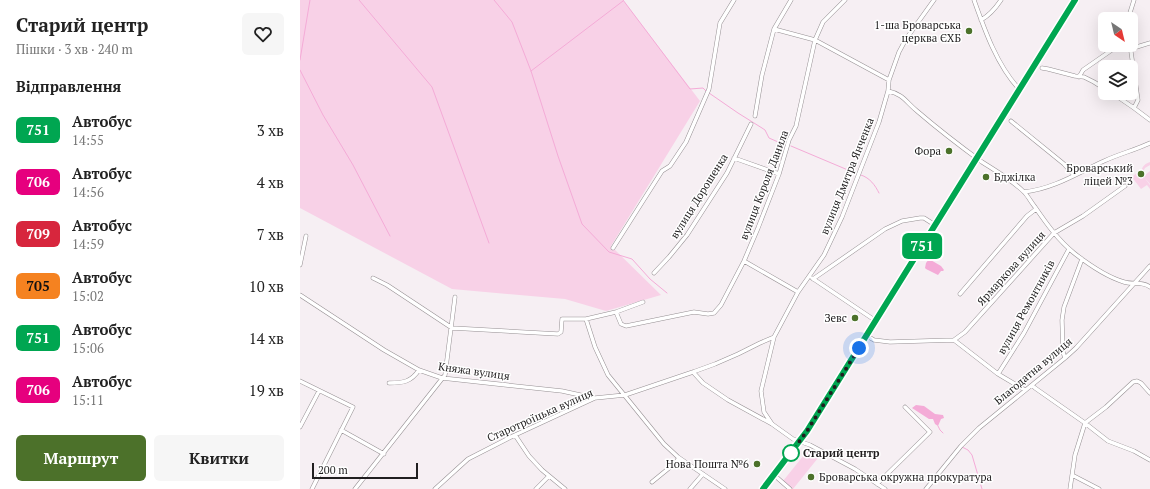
<!DOCTYPE html>
<html lang="uk">
<meta charset="utf-8">
<style>
body{margin:0;font-family:"PT Serif",serif;background:#f6f6f6;color:#222;height:100vh;display:flex;flex-direction:column;font-size:15px;white-space:nowrap}
*{box-sizing:border-box;margin:0}
p{font-size:13px;color:#767676}
.icon{flex:none;width:22px;height:22px;fill:none;stroke:currentColor;stroke-width:2;stroke-linecap:round;stroke-linejoin:round}
.map{position:relative;flex:1;overflow:hidden}
.side{display:flex;flex-direction:column;background:#fff;width:300px}
.side>*{flex:none}
.badge{padding:0 8px;border-radius:6px;font-size:14px;line-height:26px}
.needle{width:26px;rotate:145deg}
.controls{position:absolute;left:798px;top:12px;display:grid;gap:8px}
.controls a{display:grid;place-items:center;width:40px;height:40px;border-radius:6px;background:#fff;box-shadow:0 4px 16px #0002;font-size:20px}
.scale{position:absolute;left:12px;bottom:10px;width:106px;box-sizing:border-box;padding-left:4px;border:2px solid #201e1f;border-top:0;font-size:11px;line-height:14px;white-space:nowrap;color:#201e1f;-webkit-text-stroke:3px #fff;paint-order:stroke}
.you{position:absolute;width:20px;height:20px;margin:-10px;border:3px solid #fff;border-radius:50%;background:#1a73e8;box-shadow:0 0 0 6px #1a73e833}
.map>.badge{position:absolute;translate:-50% -50%;box-shadow:0 0 0 2px #fff}
h2{padding:0 16px;font-size:15px;line-height:36px}
.round{display:grid;place-items:center;flex:none;width:42px;height:42px;border-radius:6px;background:#f6f6f6}
.summary{display:flex;align-items:center;justify-content:space-between;height:68px;padding:0 16px}
h1{font-size:19px;font-weight:600;line-height:30px}
.cta{display:flex;gap:8px;margin-top:auto;padding:8px 16px}
.cta a{flex:1;height:46px;border-radius:6px;background:#4c712a;color:#fff;font-size:16px;font-weight:600;line-height:46px;text-align:center}
.cta a+a{background:#f6f6f6;color:#222}
ul{padding:0;list-style:none}
li{display:flex;align-items:center;gap:12px;height:52px;padding:0 16px}
li div{flex:1}
li b{display:block;font-size:15px}
li em{font-style:normal}
li .badge{min-width:44px;font-weight:700;text-align:center}
main{display:flex;flex:1;min-height:0}
.map>svg:first-child{display:block}
.green{fill:#f8d1e7}
.water{fill:#f4abd7}
.lines{fill:none;stroke-linecap:round;stroke-linejoin:round}
.stream{stroke:#f4abd7;stroke-width:1}
.street-casing{stroke:#969093;stroke-width:4.5}
.primary-casing{stroke:#825170;stroke-width:7}
.street{stroke:#fff;stroke-width:3.5}
.primary{stroke:#d3a7c3;stroke-width:6}
.line-casing{stroke:#fff;stroke-width:9}
.line{stroke:#00a651;stroke-width:6}
.walk{stroke:#201e1f;stroke-width:4;stroke-dasharray:0 7.2}
.poi-dot{fill:#4c712a;stroke:#fff;stroke-width:1.5}
.stop-dot{fill:#fff;stroke:#00a651;stroke-width:2}
.labels{text-anchor:middle;stroke-width:3;stroke-linejoin:round;paint-order:stroke}
.poi-label{font-size:11px;fill:#201e1f;stroke:#fff;text-anchor:end}
.street-label{font-size:11px;fill:#201e1f;stroke:#fff}
.stop-label{font-size:11px;font-weight:bold;fill:#201e1f;stroke:#fff;text-anchor:start}
</style>
<main>
<section class="side">
<div class="summary"><div><h1>Старий центр</h1><p>Пішки · 3 хв · 240 m</p></div><a class="round"><svg class="icon" aria-label="heart" viewBox="0 0 24 24"><path d="M12 20l-8-8c-3-5 5-10 8-4 3-6 11-1 8 4z"/></svg></a></div>
<h2>Відправлення</h2>
<ul>
<li><span class="badge" style="background:#00a651;color:#fff">751</span><div><b>Автобус</b><p>14:55</p></div><em>3 хв</em></li>
<li><span class="badge" style="background:#e6007e;color:#fff">706</span><div><b>Автобус</b><p>14:56</p></div><em>4 хв</em></li>
<li><span class="badge" style="background:#d7263d;color:#fff">709</span><div><b>Автобус</b><p>14:59</p></div><em>7 хв</em></li>
<li><span class="badge" style="background:#f58220;color:#111">705</span><div><b>Автобус</b><p>15:02</p></div><em>10 хв</em></li>
<li><span class="badge" style="background:#00a651;color:#fff">751</span><div><b>Автобус</b><p>15:06</p></div><em>14 хв</em></li>
<li><span class="badge" style="background:#e6007e;color:#fff">706</span><div><b>Автобус</b><p>15:11</p></div><em>19 хв</em></li>
</ul>
<div class="cta"><a>Маршрут</a><a>Квитки</a></div>
</section>
<div class="map">
<svg width="850" height="489" viewBox="0 0 850 489">
<rect width="100%" height="100%" fill="#f6eff3"/>
<path class="green" d="M0 0H323L400 101 311 246 361 295 306 311 265 299 152 289 0 208Z
M850 162V165L845 168 843 172 844 176 850 171V184L844 177 850 185V189L847 185 841 189 832 177 838 172 841 175C841 169 843 164 850 162Z
M508 450 518 458 493 489 483 481Z"/>
<path class="water" d="M629 259 641 266 644 270 643 271H641L638 275 626 269 625 268 626 263Z
M616 405 624 406 635 414 643 415 644 418 641 419 638 426 635 424 633 419H629L612 408Z"/>
<g class="lines">
<path class="stream" d="M59 0 132 87 189 243
M194 0 212 22 231 71 258 156 282 224 309 252 332 259 350 279 367 293
M323 0 390 89 403 88 407 92
M0 60 10 0
M0 70 23 115 53 165 90 236
M231 71 323 1
M409 93 438 113 462 128 465 130 469 138 485 145
M491 146 555 173
M561 175C570 178 575 185 579 193
M638 426 640 430 643 433
M662 447 668 450 672 455 682 489"/>
<defs>
<path id="street" d="M674 0C685 31 697 65 719 89
M828 19 834 0
M681 20C690 15 695 9 701 0
M474 29 515 40 589 80
M830 45 838 100 834 108
M830 49 850 43
M742 68 748 69 775 76 784 77 794 82 805 89
M779 77 783 70 819 45
M588 91C603 94 606 102 617 111 638 129 660 146 682 162 696 171 712 180 724 192 728 196 731 202 735 207 746 223 758 240 774 253 788 264 807 277 824 282 833 285 842 281 850 287
M812 93 834 108 850 120
M455 116 462 75 474 29 491 0
M711 121 764 164 774 175
M434 158 479 174
M724 192C753 189 778 173 804 161 819 154 835 150 850 143
M313 248 362 171 370 166 386 142 409 89 420 23 434 0
M444 261 498 292
M0 265 6 236
M354 273 369 257 387 235 427 173 451 124
M73 278 87 285 152 328 258 334 261 332 262 319H286L316 312 343 302
M512 278 576 321
M513 279 585 229 602 221 620 218H624L635 225
M660 294 727 216 736 209
M0 295 84 350 119 370 142 378 262 391 294 398
M316 312 321 324 326 326 394 312 408 314 414 313 421 305 444 261 458 228 479 174 489 140 496 126 515 40 523 22 545 0
M286 319 295 347 308 375 364 444 378 457 425 489
M567 336 574 340 590 342 654 340 698 374 725 390
M654 340 665 332 754 233 783 216 825 186
M765 358 763 352 762 320 764 307 782 259
M393 372 403 383 428 400 472 424 493 439 510 445 555 469 585 489
M698 374 724 333 769 249
M0 381 53 407 12 489
M89 383C103 383 111 382 119 370
M732 385 735 388 785 423 808 441 834 451 850 460
M472 424 464 412 461 391 474 337 498 292 524 255 542 217 579 122 588 91 589 80 599 52 606 39 634 0
M0 427 19 391
M41 430 84 454
M215 435 229 456 242 470 265 489
M474 475 490 489
M772 475 799 489
M352 482 374 464 379 458
M577 484 630 432 605 407
M55 489 145 375 155 297
M135 489 168 459 215 435 295 398 325 395 393 372 415 364 438 354 460 343 474 337
M236 489 249 476
M390 489 403 474
M626 489 661 446 679 428 765 358 776 348 850 266
M770 489 775 455 785 423 806 407 833 382 837 381 841 383 850 393"/>
<path id="primary" d="M463 489 507 431 775 0"/>
</defs>
<use href="#street" class="street-casing"/>
<use href="#primary" class="primary-casing"/>
<use href="#street" class="street"/>
<use href="#primary" class="primary"/>
</g>
<g class="lines">
<defs>
<path id="line" d="M463 489 507 431 775 0"/>
</defs>
<use href="#line" class="line-casing"/>
<use href="#line" class="line"/>
<path class="walk" d="M491 453 507 431 559 348"/>
</g>
<g class="poi-dot">
<circle cx="669" cy="31" r="4"/>
<circle cx="649" cy="151" r="4"/>
<circle cx="841" cy="174" r="4"/>
<circle cx="686" cy="177" r="4"/>
<circle cx="555" cy="318" r="4"/>
<circle cx="457" cy="464" r="4"/>
<circle cx="511" cy="477" r="4"/>
</g>
<circle class="stop-dot" cx="491" cy="453" r="8"/>
<g class="labels">
<g class="poi-label">
<text x="661" y="29">1-ша Броварська<tspan x="661" dy="13">церква ЄХБ</tspan></text>
<text x="641" y="155">Фора</text>
<text x="833" y="172">Броварський<tspan x="833" dy="13">ліцей №3</tspan></text>
<text x="694" y="181" text-anchor="start">Бджілка</text>
<text x="547" y="322">Зевс</text>
<text x="449" y="468">Нова Пошта №6</text>
<text x="519" y="481" text-anchor="start">Броварська окружна прокуратура</text>
</g>
<g class="street-label">
<text transform="translate(547 176) rotate(-68)" y="4">вулиця Дмитра Янченка</text>
<text transform="translate(464 185) rotate(-69)" y="4">вулиця Короля Данила</text>
<text transform="translate(399 196) rotate(-58)" y="4">вулиця Дорошенка</text>
<text transform="translate(711 268) rotate(-48)" y="4">Ярмаркова вулиця</text>
<text transform="translate(726 307) rotate(-61)" y="4">вулиця Ремонтників</text>
<text transform="translate(174 371) rotate(8)" y="4">Княжа вулиця</text>
<text transform="translate(733 371) rotate(-40)" y="4">Благодатна вулиця</text>
<text transform="translate(240 415) rotate(-24)" y="4">Старотроїцька вулиця</text>
</g>
<g class="stop-label">
<text x="503" y="457">Старий центр</text>
</g>
</g>
</svg>
<div class="controls">
<a><svg class="needle" viewBox="-14 -14 28 28"><path d="M0-13l5 13h-10z" fill="#e53935"/><path d="M0 13l5-13h-10z" fill="#767676"/></svg></a>
<a><svg class="icon" aria-label="layers" viewBox="0 0 24 24"><path d="M12 4l9 5-9 5-9-5zM3 14l9 5 9-5"/></svg></a>
</div>
<div class="scale">200 m</div>
<div class="you" style="left:559px;top:348px"></div>
<b class="badge" style="left:622px;top:246px;background:#00a651;color:#fff">751</b>
</div>
</main>
